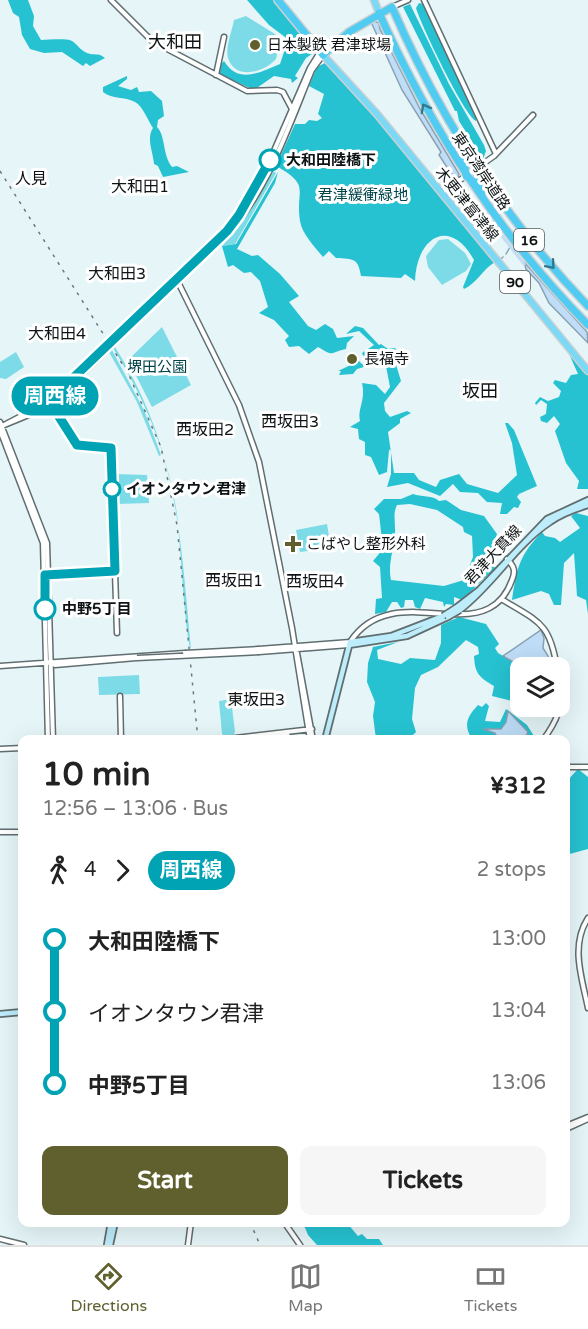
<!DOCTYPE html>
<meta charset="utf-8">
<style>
body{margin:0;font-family:"Varela Round","Noto Sans JP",sans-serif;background:#f6f6f6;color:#222;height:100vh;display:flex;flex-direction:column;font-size:22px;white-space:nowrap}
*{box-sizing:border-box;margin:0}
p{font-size:20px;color:#767676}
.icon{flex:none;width:33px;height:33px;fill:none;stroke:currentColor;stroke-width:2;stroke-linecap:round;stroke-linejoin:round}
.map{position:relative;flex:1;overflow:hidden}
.sheet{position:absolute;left:18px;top:735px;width:552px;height:492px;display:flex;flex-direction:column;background:#fff;border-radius:12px;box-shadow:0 6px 24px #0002}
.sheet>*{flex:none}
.badge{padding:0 12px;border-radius:20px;font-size:21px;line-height:39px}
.tools{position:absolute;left:510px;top:657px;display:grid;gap:12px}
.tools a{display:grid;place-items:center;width:60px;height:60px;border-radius:12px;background:#fff;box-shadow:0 6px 24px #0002;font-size:30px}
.map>.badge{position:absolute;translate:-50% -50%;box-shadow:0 0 0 3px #fff}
.legs{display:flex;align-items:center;gap:9px;height:66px;padding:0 24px;font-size:20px}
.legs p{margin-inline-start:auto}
.overview{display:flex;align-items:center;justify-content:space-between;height:102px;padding:0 24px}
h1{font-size:33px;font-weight:800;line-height:45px}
.primary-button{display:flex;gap:12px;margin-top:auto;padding:12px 24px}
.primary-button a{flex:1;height:69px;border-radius:12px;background:#60602e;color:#fff;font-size:24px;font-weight:800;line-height:69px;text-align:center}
.primary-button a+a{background:#f6f6f6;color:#222}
ul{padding:0 24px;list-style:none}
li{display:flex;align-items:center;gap:21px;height:72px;font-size:22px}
li i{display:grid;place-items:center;width:9px;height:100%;margin:0 8px;background:currentColor}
li i::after{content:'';width:15px;height:15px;margin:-8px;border:4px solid;border-radius:50%;background:#fff}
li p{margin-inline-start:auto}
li:first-child i{background:linear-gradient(#0000 50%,currentColor 0)}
li:last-child i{background:linear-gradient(currentColor 50%,#0000 0)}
.menu{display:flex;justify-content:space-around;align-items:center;height:84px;border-top:2px solid #e0e0e0;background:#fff;font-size:16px;color:#767676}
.menu a{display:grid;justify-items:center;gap:3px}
.menu .active{color:#60602e}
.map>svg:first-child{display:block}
.green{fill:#7cdbe6}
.forest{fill:#26c2d1;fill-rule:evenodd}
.water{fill:#bfddf7;stroke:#8aa1b3;stroke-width:1.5}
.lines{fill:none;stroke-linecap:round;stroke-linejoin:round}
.stream{stroke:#8aa1b3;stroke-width:1.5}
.canal{stroke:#bfddf7;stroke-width:3}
.tertiary-casing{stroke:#606e70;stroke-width:7}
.secondary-casing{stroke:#606e70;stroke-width:8}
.primary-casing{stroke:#cfd0d0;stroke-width:9}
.trunk-casing{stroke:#cfd0d0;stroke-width:10}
.tertiary{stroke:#fff;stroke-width:4}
.secondary{stroke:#bdecfa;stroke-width:4.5}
.primary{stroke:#7cd9f5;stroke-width:6}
.trunk{stroke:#50ccf2;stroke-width:7}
.rail{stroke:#6d7778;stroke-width:1.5;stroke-dasharray:3 6;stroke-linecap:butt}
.tertiary-bridge-casing{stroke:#606e70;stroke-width:7;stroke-linecap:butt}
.secondary-bridge-casing{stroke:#606e70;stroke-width:8;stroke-linecap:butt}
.tertiary-bridge{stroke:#fff;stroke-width:4}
.secondary-bridge{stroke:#bdecfa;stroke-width:4.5}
.oneway{stroke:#32798f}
.line-1-casing{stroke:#fff;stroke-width:14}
.line-1{stroke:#00a3b4;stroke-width:9}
.poi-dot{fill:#60602e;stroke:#fff;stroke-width:2}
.stop-1-dot{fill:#fff;stroke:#00a3b4;stroke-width:3}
.labels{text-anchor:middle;stroke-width:6;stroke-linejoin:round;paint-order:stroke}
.shield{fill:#fff;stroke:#565a5b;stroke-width:1.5}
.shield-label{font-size:14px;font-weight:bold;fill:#0e1415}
.poi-label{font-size:15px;fill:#0e1415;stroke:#fff;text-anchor:start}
.stop-label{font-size:15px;font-weight:bold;fill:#0e1415;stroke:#fff;text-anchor:start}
.street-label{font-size:15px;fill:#0e1415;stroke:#fff}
.park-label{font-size:15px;fill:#00444a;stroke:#fff}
.neighbourhood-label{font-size:16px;fill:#0e1415;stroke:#fff}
.quarter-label{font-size:18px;fill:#0e1415;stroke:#fff}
</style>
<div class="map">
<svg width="588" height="1245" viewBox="0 0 588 1245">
<rect width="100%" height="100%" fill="#e6f6f8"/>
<path class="green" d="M246 16 275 34 280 42 276 59C265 72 235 81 228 58 225 48 232 31 234 20Z
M273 171 276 173 235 244 222 246 243 222Z
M448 239 465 253 471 264 466 271 442 285 428 267 426 256 439 240Z
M162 327 191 385 152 407 128 360Z
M115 347C178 447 180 535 191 649 185 638 180 536 177 514 168 454 145 399 113 348Z
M112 350 144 410 161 455 159 456 137 402 109 352Z
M16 352 24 367 6 379 0 378V362Z
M116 474 147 475 149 503 116 504Z
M327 524 331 548 300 552 296 530Z
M139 675 140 694 99 695 98 677Z
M231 699 235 732 233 735 224 736 222 734 219 701Z"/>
<path class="forest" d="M8 0H28L34 16 33 26 41 40C46 40 66 38 72 41 77 44 80 50 87 53 94 56 98 52 105 58L90 66 86 63 83 66 62 52 44 53 30 49 22 35 19 17 13 13Z
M247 0H274L311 47 312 54 306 58 295 76 298 78 292 83 291 79 274 76 254 90 219 74V66L224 61C239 85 260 72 280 64L287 43 285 37 269 25Z
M419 3 424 4 476 116V121C464 115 421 25 416 8Z
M410 4 449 84 484 145 486 151 483 159 459 121 457 111H455L403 7Z
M325 63 385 127 495 262C483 269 477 283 464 289L463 287 474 260C449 215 416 239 415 281L405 274 401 278 361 276C358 258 354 259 336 258L329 251 323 257C315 247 302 234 300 221 295 189 312 186 276 166L295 124H305L309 120 317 121 322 118 318 114 324 94 309 86 317 67Z
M127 76V79L118 86 131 90 137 87 139 92 151 91 162 101 164 116 158 120 157 127C166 136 162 154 172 167L177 166 189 172 163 177 158 166 154 164C153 152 146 138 153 128 148 121 143 106 135 102 124 96 113 100 103 92V87Z
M278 172 275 183 237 249 252 256 258 255 280 274 299 296 289 302 308 326 316 330 325 324 333 329 337 338 354 336 347 343 346 349C328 353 335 357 318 347L309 354 299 346 289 347 285 340 289 336 274 320 259 313 268 307 260 281 251 272 244 273 233 265 228 267 222 246 236 244Z
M355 326 363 328 379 345 381 344 388 349 395 348 398 353 394 358 401 381 384 403 385 411 390 417 407 411 411 413 400 419V423L388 432 394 473H414L419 480 436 487 440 480 459 474 467 484 498 493 517 475 512 443 505 423H508L514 430 537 486 519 494 517 497 521 502 518 508 514 507 507 514H500L502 503 487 502 478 493 460 492 453 484 440 496 408 483 387 487 391 474V449L389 450 387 472 379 475 371 457 365 455V442L359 439 358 429 350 427 360 421C357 409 366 401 362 383L376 385 385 394 390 387 385 361 357 369 353 374 339 375 341 371H338L359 361 362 364 366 363 362 353 374 345 359 331 346 334Z
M566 347 588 373V489H577L579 481 566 463 555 431 560 424 554 416 547 423 541 421 540 417 546 414 547 404 541 400 536 405 535 403 540 397 548 401 559 397 561 391 553 383 555 380 566 383 571 375 578 374Z
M413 494C421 497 433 495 439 501L446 500 461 510 484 516 497 534 488 558 495 568 462 600 454 597V605L446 604 444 607 443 602 425 598 420 609 415 607 413 600H405L404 607 401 608 397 602H392L386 612 375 614 376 599 382 598 380 567 373 561 383 549 379 514 374 509 384 499H401ZM410 504 437 510 463 527 464 532 472 536 473 557 464 580 444 586 391 580C387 563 396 545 395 528 395 520 393 513 397 505Z
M576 513 588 516V614L586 600 577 596 574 553 564 563 561 605H554L549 594 541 591 512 600C517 567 519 556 542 532L545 536 555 538 560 542 580 528 571 516Z
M459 617 486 624 499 644 495 648 498 653 522 667 520 704 514 708 512 701 492 696 494 686C479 677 475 674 474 656L479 654 478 647 466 640 438 667 421 675 415 688 412 719 416 732C406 743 390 739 376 739L373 716 375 702 367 682 368 663 373 647 398 642 377 650 378 659 401 664 410 658 435 660 441 643V625Z
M486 703 489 706 485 721 500 722 506 709 527 725 534 736 530 739H472C463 725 467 717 478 705L482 707Z
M578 769 588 777V849L566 855V782Z
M303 1223H347L358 1236 362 1234 367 1239H379L383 1245H317L308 1235Z"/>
<path class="water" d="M374 21 379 23 380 29 420 109 459 174 457 179 454 178 439 155 441 152 402 90 371 22Z
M524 262 587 332 588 343 549 303 539 283 526 269Z
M541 630 544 638 543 648 548 656 551 667H522L503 656Z
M508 711 528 732 524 739H498L495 733 483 729H501L506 722Z"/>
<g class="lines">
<path class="stream" d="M506 254 510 247
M501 259 503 257"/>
<path class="canal" d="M484 213 524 264"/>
<defs>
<path id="tertiary" d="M111 0 152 41 247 91 277 90 283 92 292 109
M424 0 496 154
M392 7 408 0
M216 75 224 37
M443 192 494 156 533 115
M199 260C211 250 223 240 233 228 270 184 290 123 312 70L323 55
M176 278 239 405 259 462 292 628 310 740
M159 293 218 240 239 215 270 160 310 68 320 52
M162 296 191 267
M49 401 77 445 111 448 117 633
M0 422 47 543 53 740
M2 426 36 412 66 390
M2 426 46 403 63 388
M2 427 1 433 43 543 48 740
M503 600C539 622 550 623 557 668
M452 614C481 616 502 608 512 580 516 571 514 566 507 559
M259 649 350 642C373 607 409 611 445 614
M259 652 349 645
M297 653 313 740
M51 663 55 665 136 658
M0 666 185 653
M120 696 121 740
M287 732 288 740
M219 740 312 729
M543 740C557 721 563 707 560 684
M0 749 22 748
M566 767H588
M0 832H22
M588 918C570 946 582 978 588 1008
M566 1126 588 1117
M566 1129 588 1119
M284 1222 300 1245
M0 1239 24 1245
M188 1245 191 1222"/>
<path id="secondary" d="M457 607 479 590 547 519 588 500
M460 610C494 584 515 545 550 522 561 514 575 509 588 505
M349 645 407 636 448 617
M325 740 350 642 391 636 443 616
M0 1014 22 1012
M107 1245 111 1222
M110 1245 115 1222"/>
<path id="primary" d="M374 0 379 13
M323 55 377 114 588 371"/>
<path id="trunk" d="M278 0 323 55 349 32 392 7C440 118 504 219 588 306
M379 13C433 132 497 232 588 325
M463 152 466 176
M477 168V178L482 195"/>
</defs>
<use href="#tertiary" class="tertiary-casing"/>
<use href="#secondary" class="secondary-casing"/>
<use href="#primary" class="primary-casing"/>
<use href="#trunk" class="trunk-casing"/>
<use href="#tertiary" class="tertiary"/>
<use href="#secondary" class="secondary"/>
<use href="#primary" class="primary"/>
<use href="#trunk" class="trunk"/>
<path class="rail" d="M0 171 128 373 161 447 177 525 198 740
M250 1222 260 1245"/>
<defs>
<path id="tertiary-bridge" d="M63 388 159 293
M66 390 162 296
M185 653 259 649
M137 658 259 652"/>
<path id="secondary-bridge" d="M443 616 457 607
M448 617 460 610"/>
</defs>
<use href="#tertiary-bridge" class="tertiary-bridge-casing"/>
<use href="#secondary-bridge" class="secondary-bridge-casing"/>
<use href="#tertiary-bridge" class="tertiary-bridge"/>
<use href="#secondary-bridge" class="secondary-bridge"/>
</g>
<defs><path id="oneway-chevron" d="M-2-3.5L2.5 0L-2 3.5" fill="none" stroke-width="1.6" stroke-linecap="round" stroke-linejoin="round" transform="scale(1.5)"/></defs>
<g class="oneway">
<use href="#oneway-chevron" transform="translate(425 108) rotate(-119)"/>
<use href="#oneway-chevron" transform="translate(551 265) rotate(49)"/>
</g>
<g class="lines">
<defs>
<path id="line-1" d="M45 609V575L115 571 111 448 77 445 49 401 227 231 239 215 270 160"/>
</defs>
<use href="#line-1" class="line-1-casing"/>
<use href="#line-1" class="line-1"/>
</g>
<g class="poi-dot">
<circle cx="255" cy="45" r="6"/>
<circle cx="352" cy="359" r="6"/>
<path d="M290 535h6v6h6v6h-6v6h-6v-6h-6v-6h6z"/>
</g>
<g class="stop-1-dot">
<circle cx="270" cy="160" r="10"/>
<circle cx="112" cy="489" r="8"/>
<circle cx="45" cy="609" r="10"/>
</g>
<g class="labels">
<g class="shield">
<rect x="514" y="229" width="30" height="22" rx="4.5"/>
<rect x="500" y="271" width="30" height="22" rx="4.5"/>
</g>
<g class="shield-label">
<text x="529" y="245">16</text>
<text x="515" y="287">90</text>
</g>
<g class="poi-label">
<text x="267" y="50">日本製鉄 君津球場</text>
<text x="364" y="364">長福寺</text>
<text x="306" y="549">こばやし整形外科</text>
</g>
<g class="stop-label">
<text x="286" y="165">大和田陸橋下</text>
<text x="126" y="494">イオンタウン君津</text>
<text x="62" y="614">中野5丁目</text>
</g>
<g class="street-label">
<text transform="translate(481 171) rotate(56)" y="5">東京湾岸道路</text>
<text transform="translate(467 204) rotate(51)" y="5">木更津富津線</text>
<text transform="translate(493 555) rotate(-47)" y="5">君津大貫線</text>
</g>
<g class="park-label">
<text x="363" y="200">君津緩衝緑地</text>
<text x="157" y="372">堺田公園</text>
</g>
<g class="neighbourhood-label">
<text x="31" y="184">人見</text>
<text x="140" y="192">大和田1</text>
<text x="117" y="279">大和田3</text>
<text x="57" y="339">大和田4</text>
<text x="290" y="427">西坂田3</text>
<text x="205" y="435">西坂田2</text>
<text x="234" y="586">西坂田1</text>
<text x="315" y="587">西坂田4</text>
<text x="256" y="705">東坂田3</text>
</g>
<g class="quarter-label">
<text x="175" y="48">大和田</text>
<text x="480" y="397">坂田</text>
</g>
</g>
</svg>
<div class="tools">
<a><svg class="icon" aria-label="layers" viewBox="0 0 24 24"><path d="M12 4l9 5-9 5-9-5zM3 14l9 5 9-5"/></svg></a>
</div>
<b class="badge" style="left:55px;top:396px;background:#00a3b4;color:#fff">周西線</b>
<section class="sheet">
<div class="overview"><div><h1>10 min</h1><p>12:56 – 13:06 · Bus</p></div><b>¥312</b></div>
<div class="legs"><svg class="icon" aria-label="walk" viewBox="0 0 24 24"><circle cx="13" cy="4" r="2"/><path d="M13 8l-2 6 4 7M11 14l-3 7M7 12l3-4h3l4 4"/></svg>4<svg class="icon" aria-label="forward" viewBox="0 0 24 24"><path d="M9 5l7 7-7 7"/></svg><b class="badge" style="background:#00a3b4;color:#fff">周西線</b><p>2 stops</p></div>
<ul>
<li><i style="color:#00a3b4"></i><b>大和田陸橋下</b><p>13:00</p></li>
<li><i style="color:#00a3b4"></i><span>イオンタウン君津</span><p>13:04</p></li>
<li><i style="color:#00a3b4"></i><b>中野5丁目</b><p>13:06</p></li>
</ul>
<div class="primary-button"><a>Start</a><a>Tickets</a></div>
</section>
</div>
<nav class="menu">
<a class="active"><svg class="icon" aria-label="directions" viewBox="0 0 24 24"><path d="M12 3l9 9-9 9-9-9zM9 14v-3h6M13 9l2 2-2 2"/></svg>Directions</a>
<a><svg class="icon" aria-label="map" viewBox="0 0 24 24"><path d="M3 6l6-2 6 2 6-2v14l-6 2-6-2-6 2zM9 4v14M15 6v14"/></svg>Map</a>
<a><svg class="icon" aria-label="tickets" viewBox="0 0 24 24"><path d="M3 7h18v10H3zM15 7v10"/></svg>Tickets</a>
</nav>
